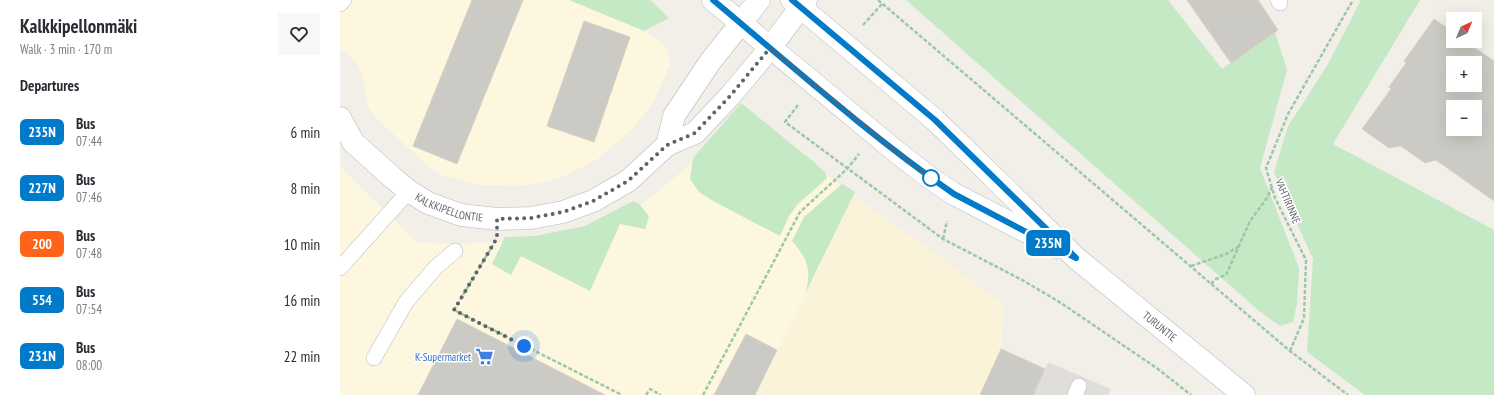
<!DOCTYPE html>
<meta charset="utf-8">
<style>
body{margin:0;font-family:"PT Sans Narrow",sans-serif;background:#f7f7f7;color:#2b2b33;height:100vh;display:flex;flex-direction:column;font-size:15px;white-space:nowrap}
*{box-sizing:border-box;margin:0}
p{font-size:13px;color:#7c7c81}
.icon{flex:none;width:22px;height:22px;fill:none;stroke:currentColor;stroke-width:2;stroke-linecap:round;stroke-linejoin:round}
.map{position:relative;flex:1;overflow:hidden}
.sheet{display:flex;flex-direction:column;background:#fff;width:340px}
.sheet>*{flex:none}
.badge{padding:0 8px;border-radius:6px;font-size:14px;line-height:26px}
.needle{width:26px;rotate:44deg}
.controls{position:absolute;left:1106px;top:12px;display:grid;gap:8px}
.controls a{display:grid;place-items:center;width:36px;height:36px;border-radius:0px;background:#fff;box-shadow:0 4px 16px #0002;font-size:20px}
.you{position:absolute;width:20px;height:20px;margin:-10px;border:3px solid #fff;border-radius:50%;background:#1a73e8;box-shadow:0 0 0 6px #1a73e833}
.map>.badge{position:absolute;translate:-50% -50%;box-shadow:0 0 0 2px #fff}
h2{padding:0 20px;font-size:15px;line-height:36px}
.round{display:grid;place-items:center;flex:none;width:42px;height:42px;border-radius:0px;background:#f7f7f7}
.headline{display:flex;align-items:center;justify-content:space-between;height:68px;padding:0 20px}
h1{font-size:19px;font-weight:700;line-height:30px}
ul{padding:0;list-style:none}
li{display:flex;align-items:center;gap:12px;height:56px;padding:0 20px}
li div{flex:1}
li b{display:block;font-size:15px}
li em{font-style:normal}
li .badge{min-width:44px;font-weight:700;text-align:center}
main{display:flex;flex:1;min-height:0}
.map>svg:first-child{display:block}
.commercial{fill:#fef7e0}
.industrial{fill:#e0deda}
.green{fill:#c5e8c5}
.sand{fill:#fbf3d9}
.building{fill:#cccac5;stroke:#d6d1c6;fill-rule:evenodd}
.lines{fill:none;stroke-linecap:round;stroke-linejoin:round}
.lane-casing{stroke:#b5b8bc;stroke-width:16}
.street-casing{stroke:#b5b8bc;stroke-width:23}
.secondary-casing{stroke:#b6babf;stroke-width:23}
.path{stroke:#9cc7a9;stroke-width:2.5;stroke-dasharray:4 2;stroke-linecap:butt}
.lane{stroke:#fff;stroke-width:15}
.street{stroke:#fff;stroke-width:22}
.secondary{stroke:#fff;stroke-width:22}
.line-casing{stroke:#fff;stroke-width:9}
.line{stroke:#007ac9;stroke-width:6}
.walk{stroke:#5f6368;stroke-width:4;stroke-dasharray:0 7.2}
.stop-dot{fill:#fff;stroke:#007ac9;stroke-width:2}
.labels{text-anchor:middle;stroke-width:3;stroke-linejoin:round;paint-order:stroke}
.street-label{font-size:11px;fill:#5f6368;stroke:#fff}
.shop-label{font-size:11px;fill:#366cbe;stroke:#fff;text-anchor:end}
</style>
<main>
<section class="sheet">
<div class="headline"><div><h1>Kalkkipellonmäki</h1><p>Walk · 3 min · 170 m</p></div><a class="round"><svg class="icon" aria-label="heart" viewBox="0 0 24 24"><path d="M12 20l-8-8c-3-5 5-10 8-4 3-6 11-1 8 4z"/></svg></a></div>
<h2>Departures</h2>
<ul>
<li><span class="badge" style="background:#007ac9;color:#fff">235N</span><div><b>Bus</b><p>07:44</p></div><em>6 min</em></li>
<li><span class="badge" style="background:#007ac9;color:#fff">227N</span><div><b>Bus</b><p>07:46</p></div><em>8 min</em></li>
<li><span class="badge" style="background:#ff6319;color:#fff">200</span><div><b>Bus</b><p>07:48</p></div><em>10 min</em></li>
<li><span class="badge" style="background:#007ac9;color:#fff">554</span><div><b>Bus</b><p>07:54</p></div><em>16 min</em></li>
<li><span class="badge" style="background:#007ac9;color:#fff">231N</span><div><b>Bus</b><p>08:00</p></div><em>22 min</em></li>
</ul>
</section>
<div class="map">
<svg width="1154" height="395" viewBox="0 0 1154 395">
<rect width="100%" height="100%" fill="#f1efe8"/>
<path class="commercial" d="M0 0H268L327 48 330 65 316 97 304 115 290 131 258 159 222 177 201 183 178 186 138 185 102 175 86 164 37 119 28 107 24 81 18 65 10 56 0 49Z
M408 117 514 195 416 395H0V167L78 243 120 244 242 238 299 207Z"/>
<path class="industrial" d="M661 349 705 369 708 362 771 389 768 395H640Z"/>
<path class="green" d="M229 0H310L329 18 304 31Z
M566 0H828L882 69 935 32 947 70 920 168 959 268 957 303 953 322 940 326 918 310Z
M1021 0H1080L993 144 1154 230V395H1025L967 352 973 259 934 172 948 126 987 66Z
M401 103 475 163 485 172 487 178 457 205 449 216 440 236 373 201 359 192 350 179 353 158Z
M502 184 515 192 465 294C472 270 468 259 452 241L464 217Z
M293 201 299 204 309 216 305 229 280 224 250 291 181 256 171 275 152 264 165 237 195 236 245 226Z"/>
<path class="sand" d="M514 195 664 304 661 349 640 395H416Z"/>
<path class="building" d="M132 0H183L117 164 73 146Z
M847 0H918L938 30 891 63Z
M1094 19 1113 32V41H1125L1154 61V201L1096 160 1085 163 1061 146 1049 148 1022 129 1051 89 1049 87 1066 63 1064 61ZM1113 63H1135V85H1113ZM1113 107H1135V129H1113Z
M244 21 290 37 254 142 207 126Z
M117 319 265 395H78Z
M406 334 437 350 415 395H374Z
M661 349 705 369 693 395H640Z"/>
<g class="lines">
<defs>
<path id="lane" d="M938 0 940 3
M0 4 4 0
M0 268 69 191
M34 358 66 302 96 267 115 251
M735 395 739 386"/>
<g id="street">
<path id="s1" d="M0 118 13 142 53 178 69 191 88 203 121 215 157 219 191 218 223 212 253 201 288 181 327 145 355 133 390 96 430 48"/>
<path d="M327 145 334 116 370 62 401 23"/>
</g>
<g id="secondary">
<path d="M373 0 553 149 590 178 614 194 716 247"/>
<path id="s2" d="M452 0 595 120 736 258 904 395"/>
<path d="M401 23 419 0"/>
<path d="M430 48 466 0"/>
</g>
</defs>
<use href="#lane" class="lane-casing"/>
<use href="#street" class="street-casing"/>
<use href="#secondary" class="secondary-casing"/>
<path class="path" d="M538 0 950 351 1008 395
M523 25 542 4
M458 105 445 122 603 239 684 281 721 303 818 369 851 395
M603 239 607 221
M153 245 114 310 282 395
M851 266 886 254 898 247
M871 284 876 279 886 275 910 221 927 198 932 187
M950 351 964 318 966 260 935 198 926 168 948 114 1013 0
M306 395 310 389 321 395
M363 395 460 212 507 169 519 154"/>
<use href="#lane" class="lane"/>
<use href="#street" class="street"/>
<use href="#secondary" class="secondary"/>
</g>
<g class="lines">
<defs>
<path id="line" d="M373 0C452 66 529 135 614 194L736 258 595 120 452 0"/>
</defs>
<use href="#line" class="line-casing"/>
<use href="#line" class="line"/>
<path class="walk" d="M184 346 114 310 157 238V219L191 218 223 212 253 201 288 181 327 145 355 133 390 96 430 48 553 149 591 178"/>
</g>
<defs>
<symbol id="supermarket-bare" viewBox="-9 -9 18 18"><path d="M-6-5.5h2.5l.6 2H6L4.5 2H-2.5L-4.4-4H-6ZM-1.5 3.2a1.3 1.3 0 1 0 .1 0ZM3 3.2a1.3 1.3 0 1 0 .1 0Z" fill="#3f7fe0" stroke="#fff" stroke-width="2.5" paint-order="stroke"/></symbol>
</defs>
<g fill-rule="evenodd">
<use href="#supermarket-bare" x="132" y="344" width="25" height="25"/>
</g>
<circle class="stop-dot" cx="591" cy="178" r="8"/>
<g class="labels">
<g class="street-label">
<text transform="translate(948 201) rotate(67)" y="4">VAHTIRINNE</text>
<text dy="4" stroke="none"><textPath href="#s1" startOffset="146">KALKKIPELLONTIE</textPath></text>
<text dy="4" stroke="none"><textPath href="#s2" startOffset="492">TURUNTIE</textPath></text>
</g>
<g class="shop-label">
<text x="131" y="361">K-Supermarket</text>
</g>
</g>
</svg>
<div class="controls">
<a><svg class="needle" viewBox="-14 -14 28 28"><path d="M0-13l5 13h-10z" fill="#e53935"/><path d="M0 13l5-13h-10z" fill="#7c7c81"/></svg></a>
<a>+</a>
<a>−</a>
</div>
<div class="you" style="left:184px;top:346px"></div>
<b class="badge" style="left:708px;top:243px;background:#007ac9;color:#fff">235N</b>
</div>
</main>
